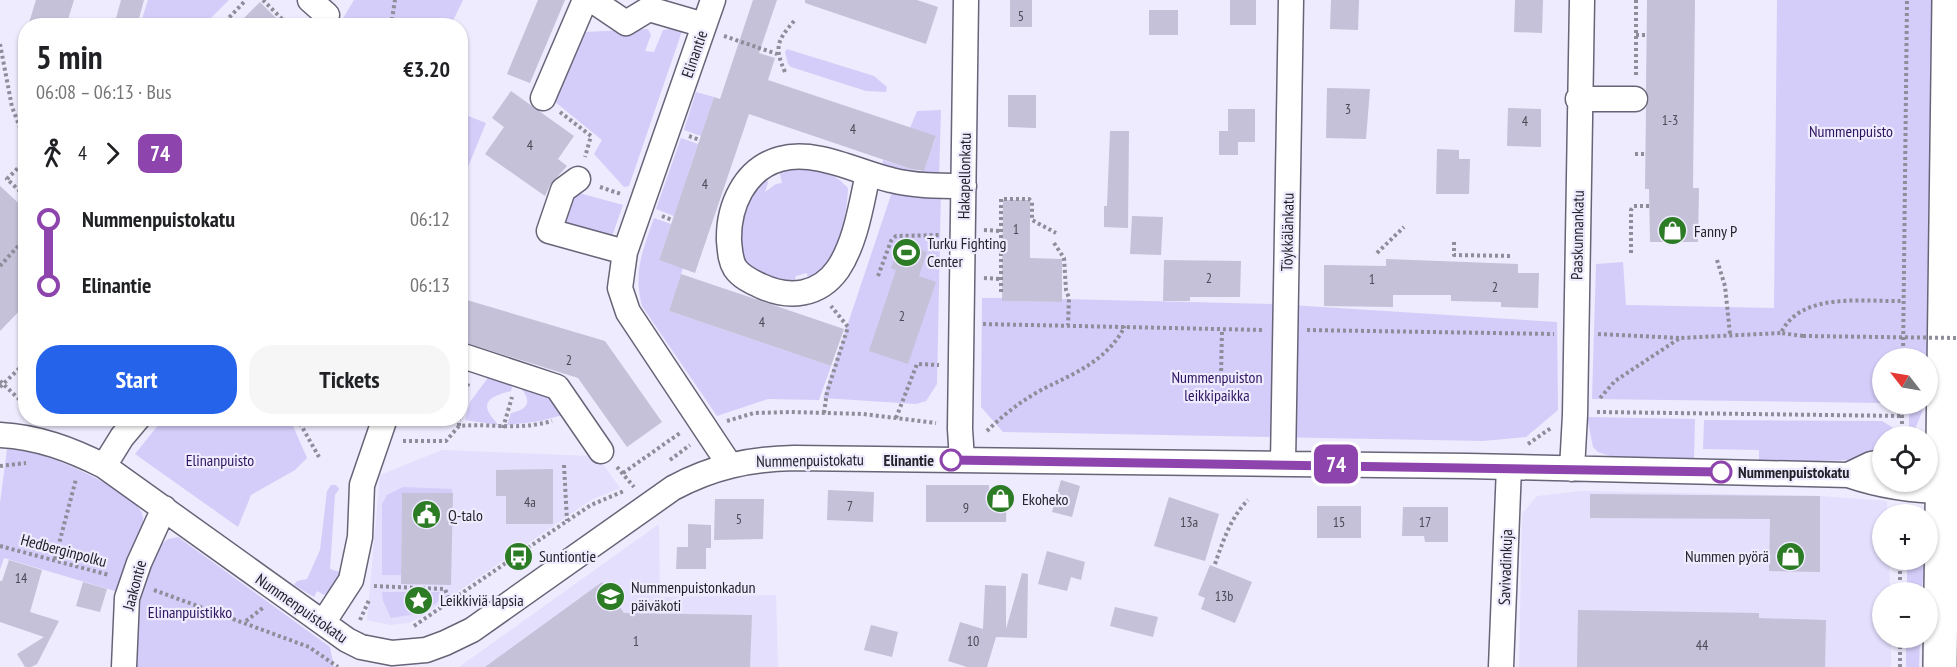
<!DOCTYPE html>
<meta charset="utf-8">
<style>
body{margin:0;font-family:"PT Sans Narrow",sans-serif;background:#f6f6f6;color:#202124;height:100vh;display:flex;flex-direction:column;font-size:22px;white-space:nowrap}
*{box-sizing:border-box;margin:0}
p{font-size:20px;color:#757577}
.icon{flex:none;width:33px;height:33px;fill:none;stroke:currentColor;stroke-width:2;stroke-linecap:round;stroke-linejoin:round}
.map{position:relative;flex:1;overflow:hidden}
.details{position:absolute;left:18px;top:18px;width:450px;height:408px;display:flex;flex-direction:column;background:#fff;border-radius:24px;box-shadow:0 2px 4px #0004}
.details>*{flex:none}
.badge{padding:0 12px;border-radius:9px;font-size:21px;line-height:39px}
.needle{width:39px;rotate:301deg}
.controls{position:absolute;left:1872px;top:348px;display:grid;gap:12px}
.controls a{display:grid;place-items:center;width:66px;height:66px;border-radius:50%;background:#fff;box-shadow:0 2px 4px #0004;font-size:30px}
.map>.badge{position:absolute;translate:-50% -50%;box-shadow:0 0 0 3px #fff}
.legs{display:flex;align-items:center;gap:9px;height:66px;padding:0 18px;font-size:20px}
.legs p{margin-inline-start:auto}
.summary{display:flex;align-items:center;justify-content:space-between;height:102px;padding:0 18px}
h1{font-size:33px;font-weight:700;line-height:45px}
.primary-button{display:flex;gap:12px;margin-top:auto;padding:12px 18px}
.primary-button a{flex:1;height:69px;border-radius:24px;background:#2563eb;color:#fff;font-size:24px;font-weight:700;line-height:69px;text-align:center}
.primary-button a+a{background:#f6f6f6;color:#202124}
ul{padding:0 18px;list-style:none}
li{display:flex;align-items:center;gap:21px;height:66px;font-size:22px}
li i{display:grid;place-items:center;width:9px;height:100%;margin:0 8px;background:currentColor}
li i::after{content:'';width:15px;height:15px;margin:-8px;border:4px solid;border-radius:50%;background:#fff}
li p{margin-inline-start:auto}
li:first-child i{background:linear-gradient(#0000 50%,currentColor 0)}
li:last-child i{background:linear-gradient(currentColor 50%,#0000 0)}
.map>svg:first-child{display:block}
.built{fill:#e3dffd}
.green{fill:#d4cdf9}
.building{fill:#c4c1d8}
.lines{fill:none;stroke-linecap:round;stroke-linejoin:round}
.minor-casing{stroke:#676478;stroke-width:27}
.highway-casing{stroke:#676478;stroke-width:36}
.path{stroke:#8e8d9a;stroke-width:4;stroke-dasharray:3 3;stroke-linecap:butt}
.minor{stroke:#fff;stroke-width:24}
.highway{stroke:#fff;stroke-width:33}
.path-bridge{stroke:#8e8d9a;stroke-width:4;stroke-dasharray:3 3;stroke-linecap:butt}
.line-1-casing{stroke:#fff;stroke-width:14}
.line-1{stroke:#8e44ad;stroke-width:9}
.stop-1-dot{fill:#fff;stroke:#8e44ad;stroke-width:3}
.labels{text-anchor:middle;stroke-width:4.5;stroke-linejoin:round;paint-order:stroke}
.number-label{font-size:14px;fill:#4b4a56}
.street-label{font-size:16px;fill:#23222a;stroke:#edebfd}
.park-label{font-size:16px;fill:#2e1360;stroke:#edebfd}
.poi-label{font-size:16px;fill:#23222a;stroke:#edebfd;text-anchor:start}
.stop-label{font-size:16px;font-weight:bold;fill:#23222a;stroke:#edebfd;text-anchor:end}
</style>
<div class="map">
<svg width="1957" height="667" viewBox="0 0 1957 667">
<rect width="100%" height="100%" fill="#edebfd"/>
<path class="built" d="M442 450 592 456 602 463 620 488 591 500 421 617 408 623 390 625 367 620 380 475Z
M1581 491 1820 496 1887 501V514H1882V560H1889L1890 592H1882V638H1891V667H1519L1522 514 1537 496Z
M659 524 660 597 776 595 778 667H459Z"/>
<path class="green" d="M148 0H229L204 25H140Z
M354 0H463L451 25H339Z
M1777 0H1932L1928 391V358H1882V403L1592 399 1596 264 1623 262 1626 305 1774 308Z
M679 28 682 31 629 186 624 187 594 154 602 140 554 101 584 32 648 29 651 35 645 51 654 52 663 30Z
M787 49 874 76 887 87 886 92 866 91 791 67 788 64 785 52Z
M696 92 714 97 701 136 684 130Z
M941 110 939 177 882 168 883 160 923 173 936 137 910 128 917 111Z
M461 113 486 123 461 184Z
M681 138 698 144 674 216 656 209Z
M799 166C819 170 834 172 848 188 847 221 836 264 808 282L807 273 796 276 794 282 781 284 750 267 739 253V208L766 176 768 183 765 192 776 184 782 183 780 174 785 168Z
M893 189 941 190 937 384 926 401 916 404 823 398Z
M579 193 623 205 610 242 563 223 573 195Z
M654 218 671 224 659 260 683 268 669 311 831 366 819 400 768 399 717 416 642 306C633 271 643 250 654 218Z
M982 298H1002L1003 301 1061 302 1062 299 1275 304 1557 322 1558 410 1526 437 1483 441 1003 432 981 407Z
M490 375 514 381 511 391C500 394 481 398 489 413 492 418 496 421 498 425L465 420 470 402Z
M519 386 552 393 566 414 541 421 507 425 511 413C530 409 532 400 519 386Z
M1909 404H1925L1914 432 1909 435Z
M1587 417 1695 419 1694 458 1613 457 1598 452 1593 447Z
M290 419 307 458 295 470 251 495 238 527 135 454 163 419Z
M1704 420 1882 421 1892 427 1893 436H1882V455C1843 464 1800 460 1759 460V450L1703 449Z
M7 449C16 450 25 451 34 453 56 458 141 494 143 517 145 531 124 577 118 592L4 558 0 570V503Z
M331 485H336L339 489 335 495 330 569 343 573 330 592 324 595 317 591 314 597 294 585 297 581 307 579 320 550 327 491Z
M403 487 452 489V493H402L401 575H382V504L387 495Z
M178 537 330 647 334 667H135V602L159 546 168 539Z
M1907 560H1924L1922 592H1907Z
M382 592H440V600L422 613 391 618 383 601Z
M1906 638H1920L1919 667H1906Z"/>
<path class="building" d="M36 0H74L66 26H28Z
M121 0H144L137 26 115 22Z
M538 0H565L530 83 507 74Z
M753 0H777L759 53 775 58 768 80 936 136 924 171 911 169 749 114 695 273 659 260 714 97 720 99Z
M805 0H917L938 7 926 44 805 3Z
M1010 0H1032V27H1010Z
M1230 0H1256V25H1230Z
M1331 0H1359L1358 30 1330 29Z
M1515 0H1543L1542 33 1514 32Z
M1647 0H1695L1693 188H1699L1698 242H1650L1649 189H1645L1646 108 1649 100 1646 90Z
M260 2 284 26H236Z
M1149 10H1178V35H1149Z
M1327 88 1370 89 1366 139 1326 138Z
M511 91 574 136 558 159 567 166 550 185 545 196 485 154 504 127 492 118Z
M1008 95H1036V128L1008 127Z
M1508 108 1541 109V147L1507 146Z
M1228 109H1255V142H1238V155H1219V131H1228Z
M1110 131H1129L1128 228 1104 227V206H1107Z
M1437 149 1459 150V159H1470L1469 194H1436Z
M0 186 26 210V304L0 331Z
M1003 200H1030V258L1062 259V302L1002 301Z
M1132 216 1163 217 1161 255 1130 254Z
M900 242 927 252 919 276 936 282 908 364 869 351 896 270 891 268Z
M1386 259 1518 264V273H1539L1538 308 1501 307V302L1451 301V295H1393V307L1324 306V265L1386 266Z
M1164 260 1241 261 1240 297H1190V301H1163Z
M681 274 844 329 831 366 669 311Z
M460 298 605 341 662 422 627 447 578 378 460 341Z
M553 469V524H506V496H496V470Z
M1061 480 1080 486 1072 517 1052 512Z
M926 485H989V494H1007L1006 522H926Z
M828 490 874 492 873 522 827 520Z
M402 493H453L451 585 401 584Z
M1590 494 1820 496V572L1769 571 1770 519 1590 518Z
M1169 497 1219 514 1205 561 1154 546Z
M715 499H764L763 539 714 540Z
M1317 506H1361V538H1317Z
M1403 507H1448V542H1425L1424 536H1402Z
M688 524 711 525V548H706V569H676L677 547H688Z
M1047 551 1085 562 1081 580 1071 577 1067 591 1038 584Z
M9 560 42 570 30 612 59 621 37 664 31 667H25L17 654 44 637 0 622V581H2Z
M1210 565 1252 582 1235 623 1201 609 1205 598 1198 595Z
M1022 573 1028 574 1027 638 996 637 987 667H967L948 661 960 622 983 629 985 585 1006 586V629Z
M83 582 107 589 100 612 76 606Z
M602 582 624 613 752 615 750 667H485Z
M1115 607 1158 617 1153 637 1110 626Z
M1578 610 1759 613V618L1826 620 1825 667H1577Z
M871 625 898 632 892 657 864 650Z"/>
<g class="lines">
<defs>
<path id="minor" d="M310 0 327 15 322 26
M592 0 626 23 649 9 704 25
M713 0 625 252 620 288 628 312 729 464
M543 98 585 0
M1578 99H1635
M868 174C861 205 856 242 838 269 819 296 789 299 761 286 752 282 741 277 735 268 730 260 730 250 729 241 728 207 744 169 780 159 816 149 857 172 891 180 914 186 940 186 964 186
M578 179 563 190 549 231 625 252
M460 355 557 387 601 451
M0 435C38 437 70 449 104 466L347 640 361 647 392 653 426 650 445 643 472 630 673 488C712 467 749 459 794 458L1468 466 1848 475C1883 487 1919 492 1957 491
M962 460 960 429 966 0
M1283 463 1291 0
M104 466 122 437 138 418
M1572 469 1575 415 1582 0
M1848 475 1871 464 1882 462
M323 623 351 580 360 537 362 485 385 418
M124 667 127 598 139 563 164 508
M1501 667 1509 467"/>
<path id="highway" d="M1940 667 1949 0"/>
</defs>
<use href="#minor" class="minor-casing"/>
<use href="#highway" class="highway-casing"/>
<path class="path" d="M263 0 289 26
M1636 0V77
M221 26 246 0
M391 26 395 0
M1636 35H1647
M724 36 777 54
M0 44 12 107 26 143
M785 72C774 47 777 41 794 21
M560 112 591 136 585 157
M689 136 700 140
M1635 154H1645
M26 160 7 179 26 197
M600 187 621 194
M662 216 672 220
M984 230 1001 231
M24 240 26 239
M1454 242V255L1512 256
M1054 243 1064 258 1066 290 1069 298 1068 325
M1377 253 1404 227
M1631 253V210L1634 206H1650
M1717 260 1725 286 1730 334
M0 266 20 244
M878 276 891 241 896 236 941 235
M984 278 1001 279
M1001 292V199H1029L1032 202V220L1056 233
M983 324 1263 330
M1307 330 1554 334
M1598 334 1680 338
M1803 336 1781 333C1801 291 1865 302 1903 301
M1903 358 1907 0
M1221 377 1222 329
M0 381 20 400
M0 387 26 362
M1600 398 1615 381 1680 338 1781 333
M460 409 469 381
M1597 412 1902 416
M824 413 827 392 848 327 831 306
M297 418 319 457
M896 418 917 364 939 365
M727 421 754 413 791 412 863 414 936 423
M459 426V418
M503 428 512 397
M987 431C1004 414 1025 398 1047 387 1078 372 1108 359 1125 326
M1902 436V404
M403 441H446L459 426C493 423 517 431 552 421
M1528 444 1551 428
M670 460 690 445
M564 465 567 521
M0 466 26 463
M617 467 634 487
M623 473 680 433
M0 546 109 575
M55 559 76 479
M1215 564C1223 541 1231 517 1248 500
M374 586 445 589 450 603
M154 590 309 647 338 667
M1900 592V560
M360 620 369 600
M246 621 264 607
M414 626 567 521 591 505 624 491
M1900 667V638"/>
<use href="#minor" class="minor"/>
<use href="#highway" class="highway"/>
<path class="path-bridge" d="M1803 336 1957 338"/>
</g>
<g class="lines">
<defs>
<path id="line-1" d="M951 460 1721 472"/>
</defs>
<use href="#line-1" class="line-1-casing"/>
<use href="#line-1" class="line-1"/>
</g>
<defs>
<symbol id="shop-disc" viewBox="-11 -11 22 22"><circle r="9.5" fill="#2c7b25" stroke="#edebfd"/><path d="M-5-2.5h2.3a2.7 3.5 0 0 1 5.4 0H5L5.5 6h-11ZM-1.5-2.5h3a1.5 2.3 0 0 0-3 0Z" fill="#fff"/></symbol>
<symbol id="stadium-disc" viewBox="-11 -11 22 22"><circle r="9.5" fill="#2c7b25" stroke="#edebfd"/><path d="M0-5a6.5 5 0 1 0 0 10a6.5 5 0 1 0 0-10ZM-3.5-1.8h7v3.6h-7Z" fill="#fff"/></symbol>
<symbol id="civic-disc" viewBox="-11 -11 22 22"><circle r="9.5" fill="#2c7b25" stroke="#edebfd"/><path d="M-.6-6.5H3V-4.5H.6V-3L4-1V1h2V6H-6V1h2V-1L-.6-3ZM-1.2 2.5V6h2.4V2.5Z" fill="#fff"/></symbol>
<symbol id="bus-disc" viewBox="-11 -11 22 22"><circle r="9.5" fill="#2c7b25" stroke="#edebfd"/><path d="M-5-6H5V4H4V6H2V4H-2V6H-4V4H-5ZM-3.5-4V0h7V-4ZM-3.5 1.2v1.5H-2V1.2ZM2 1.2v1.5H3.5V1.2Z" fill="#fff"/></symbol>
<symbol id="school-disc" viewBox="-11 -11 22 22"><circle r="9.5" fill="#2c7b25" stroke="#edebfd"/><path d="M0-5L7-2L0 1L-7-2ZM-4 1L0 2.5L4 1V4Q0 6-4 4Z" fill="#fff"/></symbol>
<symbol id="sight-disc" viewBox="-11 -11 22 22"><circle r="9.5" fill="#2c7b25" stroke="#edebfd"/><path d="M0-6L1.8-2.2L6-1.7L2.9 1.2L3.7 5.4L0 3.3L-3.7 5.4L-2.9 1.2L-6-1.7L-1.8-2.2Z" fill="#fff"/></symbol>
</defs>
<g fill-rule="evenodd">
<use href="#shop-disc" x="1656" y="214" width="33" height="33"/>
<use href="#stadium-disc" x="890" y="236" width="33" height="33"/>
<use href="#shop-disc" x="984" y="482" width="33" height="33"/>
<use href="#civic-disc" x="410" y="498" width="33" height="33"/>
<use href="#bus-disc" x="502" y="540" width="33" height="33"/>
<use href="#shop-disc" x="1774" y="540" width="33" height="33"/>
<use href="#school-disc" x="594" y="580" width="33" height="33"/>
<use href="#sight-disc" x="402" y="584" width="33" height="33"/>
</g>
<g class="stop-1-dot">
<circle cx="951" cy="460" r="10"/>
<circle cx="1721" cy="472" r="10"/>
</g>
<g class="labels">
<g class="number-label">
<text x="1021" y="21">5</text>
<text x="1348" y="114">3</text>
<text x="1670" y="125">1-3</text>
<text x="1525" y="126">4</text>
<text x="853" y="134">4</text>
<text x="530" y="150">4</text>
<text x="705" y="189">4</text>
<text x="1016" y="234">1</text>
<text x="1209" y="283">2</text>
<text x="1372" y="284">1</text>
<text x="1495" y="292">2</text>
<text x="902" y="321">2</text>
<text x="762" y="327">4</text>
<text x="569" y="365">2</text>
<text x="530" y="507">4a</text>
<text x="850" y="511">7</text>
<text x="966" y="513">9</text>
<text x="739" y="524">5</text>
<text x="1189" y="527">13a</text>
<text x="1339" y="527">15</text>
<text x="1425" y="527">17</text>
<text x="21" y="583">14</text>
<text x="1224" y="601">13b</text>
<text x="636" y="646">1</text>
<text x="973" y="646">10</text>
<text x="1702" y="650">44</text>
</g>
<g class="street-label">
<text transform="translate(694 54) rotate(-71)" y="6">Elinantie</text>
<text transform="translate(964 176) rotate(-89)" y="6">Hakapellonkatu</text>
<text transform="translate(1287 232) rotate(-89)" y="6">Töykkälänkatu</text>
<text transform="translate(1577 235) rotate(-89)" y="6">Paaskunnankatu</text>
<text transform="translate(810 460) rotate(-1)" y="6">Nummenpuistokatu</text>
<text transform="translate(64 550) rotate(15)" y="6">Hedberginpolku</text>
<text transform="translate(1505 567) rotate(-88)" y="6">Savivadinkuja</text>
<text transform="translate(134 585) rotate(-75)" y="6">Jaakontie</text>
<text transform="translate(302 608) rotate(35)" y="6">Nummenpuistokatu</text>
</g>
<g class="park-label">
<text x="1851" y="137">Nummenpuisto</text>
<text x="1217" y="383">Nummenpuiston<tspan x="1217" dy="18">leikkipaikka</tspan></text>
<text x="220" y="466">Elinanpuisto</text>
<text x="190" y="618">Elinanpuistikko</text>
</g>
<g class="poi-label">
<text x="1694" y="237">Fanny P</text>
<text x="927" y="249">Turku Fighting<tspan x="927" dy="18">Center</tspan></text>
<text x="1022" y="505">Ekoheko</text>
<text x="448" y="521">Q-talo</text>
<text x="539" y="562">Suntiontie</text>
<text x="1769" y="562" text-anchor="end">Nummen pyörä</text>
<text x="631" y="593">Nummenpuistonkadun<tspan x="631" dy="18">päiväkoti</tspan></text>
<text x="440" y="606">Leikkiviä lapsia</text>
</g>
<g class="stop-label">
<text x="934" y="466">Elinantie</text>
<text x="1738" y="478" text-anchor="start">Nummenpuistokatu</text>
</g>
</g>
</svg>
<div class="controls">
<a><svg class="needle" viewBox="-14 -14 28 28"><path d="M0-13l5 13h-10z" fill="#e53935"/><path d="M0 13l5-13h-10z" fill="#757577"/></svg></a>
<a><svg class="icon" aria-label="locate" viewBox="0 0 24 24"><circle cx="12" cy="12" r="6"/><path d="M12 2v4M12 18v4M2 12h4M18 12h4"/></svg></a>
<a>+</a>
<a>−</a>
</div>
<b class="badge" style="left:1336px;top:464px;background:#8e44ad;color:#fff">74</b>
<section class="details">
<div class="summary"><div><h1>5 min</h1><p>06:08 – 06:13 · Bus</p></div><b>€3.20</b></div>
<div class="legs"><svg class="icon" aria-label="walk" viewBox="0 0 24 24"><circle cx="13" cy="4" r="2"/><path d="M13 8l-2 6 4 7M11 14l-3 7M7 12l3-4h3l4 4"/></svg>4<svg class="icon" aria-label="forward" viewBox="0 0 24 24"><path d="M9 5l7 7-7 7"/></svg><b class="badge" style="background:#8e44ad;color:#fff">74</b></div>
<ul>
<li><i style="color:#8e44ad"></i><b>Nummenpuistokatu</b><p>06:12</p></li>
<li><i style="color:#8e44ad"></i><b>Elinantie</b><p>06:13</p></li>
</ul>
<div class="primary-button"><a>Start</a><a>Tickets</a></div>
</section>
</div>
